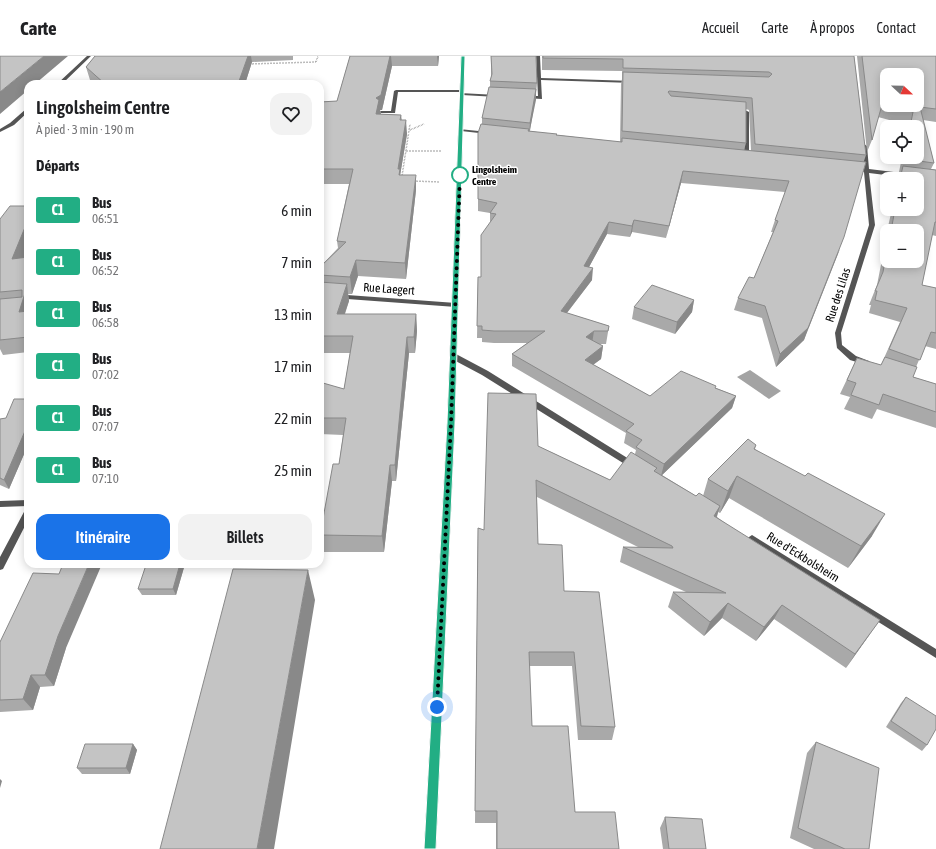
<!DOCTYPE html>
<html lang="fr">
<meta charset="utf-8">
<style>
body{margin:0;font-family:"Asap Condensed",sans-serif;background:#f2f2f2;color:#202124;height:100vh;display:flex;flex-direction:column;font-size:15px;white-space:nowrap}
*{box-sizing:border-box;margin:0}
p{font-size:13px;color:#757577}
.icon{flex:none;width:22px;height:22px;fill:none;stroke:currentColor;stroke-width:2;stroke-linecap:round;stroke-linejoin:round}
.map{position:relative;flex:1;overflow:hidden}
.side{position:absolute;left:24px;top:24px;width:300px;height:488px;display:flex;flex-direction:column;background:#fff;border-radius:12px;box-shadow:0 2px 10px #0003}
.side>*{flex:none}
.badge{padding:0 8px;border-radius:3px;font-size:14px;line-height:26px}
.needle{width:26px;rotate:112deg}
.tools{position:absolute;left:880px;top:12px;display:grid;gap:8px}
.tools a{display:grid;place-items:center;width:44px;height:44px;border-radius:8px;background:#fff;box-shadow:0 2px 10px #0003;font-size:20px}
.you{position:absolute;width:20px;height:20px;margin:-10px;border:3px solid #fff;border-radius:50%;background:#1a73e8;box-shadow:0 0 0 6px #1a73e833}
.map>.badge{position:absolute;translate:-50% -50%;box-shadow:0 0 0 2px #fff}
h2{padding:0 12px;font-size:15px;line-height:36px}
.round{display:grid;place-items:center;flex:none;width:42px;height:42px;border-radius:12px;background:#f2f2f2}
.headline{display:flex;align-items:center;justify-content:space-between;height:68px;padding:0 12px}
h1{font-size:19px;font-weight:600;line-height:30px}
.action{display:flex;gap:8px;margin-top:auto;padding:8px 12px}
.action a{flex:1;height:46px;border-radius:12px;background:#1a73e8;color:#fff;font-size:16px;font-weight:600;line-height:46px;text-align:center}
.action a+a{background:#f2f2f2;color:#202124}
ul{padding:0;list-style:none}
li{display:flex;align-items:center;gap:12px;height:52px;padding:0 12px}
li div{flex:1}
li b{display:block;font-size:15px}
li em{font-style:normal}
li .badge{min-width:44px;font-weight:700;text-align:center}
header{display:flex;align-items:center;gap:24px;box-sizing:border-box;height:56px;padding:0 20px;background:#fff;border-bottom:1px solid #e0e0e0}
header strong{font-size:19px}
nav{display:flex;gap:22px;margin-inline-start:auto;font-size:14px}
.map>svg:first-child{display:block}
.water{fill:#a3a3a3}
.lines{fill:none;stroke-linecap:round;stroke-linejoin:round}
.path{stroke:#777;stroke-width:1.5;stroke-dasharray:0.5 1;stroke-linecap:butt}
.lane{fill:#555;fill-rule:evenodd}
.street{fill:#555;fill-rule:evenodd}
.secondary{fill:#222;fill-rule:evenodd}
.wall{fill:#a9a9a9;fill-rule:evenodd}
.shaded-wall{fill:#898989}
.building{fill:#c4c4c4;stroke:#898989;fill-rule:evenodd}
.line{fill:#22ae84;stroke:#fff}
.walk{stroke:#000;stroke-width:4;stroke-dasharray:0 7.2}
.stop-dot{fill:#fff;stroke:#22ae84;stroke-width:2}
.labels{text-anchor:middle;stroke-width:3;stroke-linejoin:round;paint-order:stroke}
.far-stop-label{font-size:10px;font-weight:bold;fill:#000;stroke:#fff;text-anchor:start}
.street-label{font-size:12px;fill:#000;stroke:#fff}
</style>
<header>
<strong>Carte</strong>
<nav><a>Accueil</a><a>Carte</a><a>À propos</a><a>Contact</a></nav>
</header>
<div class="map">
<svg width="936" height="793" viewBox="0 0 936 793">
<rect width="100%" height="100%" fill="#fff"/>
<path class="water" d="M750 314 781 335 769 343 737 321Z"/>
<g class="lines">
<path class="path" d="M249 8 316 6 318 0
M410 74 424 68
M406 95H442
M402 120 410 68
M413 125 440 126"/>
<path class="lane" d="M536 0H540L541 22 633 25 635 26 633 27 541 24 542 43 525 42V40H538Z
M396 34H462L464 35 462 36H398L395 57H379V56L381 55H391L394 35Z
M460 37 497 39 499 40 497 41 462 39H460Z
M733 54 747 55 749 56V104L744 103 745 57 733 56Z"/>
<path class="street" d="M87 0H91L62 28H57Z
M26 53H28V56L14 69 0 76V73L10 67Z
M459 73 488 76 490 77 488 78 461 75 459 74Z
M864 88 867 90 869 113 910 118 913 120 910 122 869 117 875 169 841 277 842 289 856 300 869 305 870 307 869 309H866L850 304 837 292 835 277 869 169 864 116 851 113 854 111 864 113 861 90Z
M320 237 456 247 459 249 456 251 320 241Z
M450 298H456L488 315 637 408 638 410 637 412H631L482 319 450 302 449 300Z
M28 444V450L0 451V445Z
M28 453V464L3 513 0 514V501L25 454Z
M752 479 936 593V602L749 485 748 483 749 481Z"/>
<path class="secondary" d="M461 0H465L455 367 436 793H424L447 367Z"/>
</g>
<path class="wall" d="M95 0H293V4L252 6 245 28H95L90 24 86 11Z
M350 0H439L438 10H392L382 54H380L381 58 401 59 402 64 407 78 400 119 416 134 406 223 358 220 352 238H348L349 245 345 258H416L417 275 415 297H409L396 425H392L384 496H324L320 479 339 408 343 379 320 378V327L344 333 350 297H320V211L338 192 337 185 349 128H320V46L337 45Z
M491 0H536L537 27 536 38 530 75 557 79 620 86 621 28 622 23V15L542 14V0H854L866 99 804 284 776 311 762 262 734 254 738 242 754 222 773 176H771L775 164 785 136 681 127 666 182 632 176 630 181 607 178 589 211 592 224 567 257 609 270 606 288H598L603 290 601 303 593 309 650 340 716 332 736 340 732 352 662 419 696 440H703L708 423 756 389 755 393 872 480 848 512 729 442 720 457 718 456 717 461 870 578 846 612 774 563 756 585 722 562 704 580 668 551 673 536H686L620 506 623 491H638L537 441 538 488 564 535 615 671 612 684H578L572 610H529L532 670 575 756 619 793H496V767H475L478 472 484 474 538 390 610 424 635 398 636 394 624 387 626 377 512 310V298L527 287H494L482 286V282H477L478 221H481L490 166V157L478 155V77L482 68V62L490 31V25L491 21ZM746 53 749 54 751 95 744 94 746 87Z
M857 0H936V66L923 64 934 107 931 113 936 114V180L932 179 922 229 936 232V293L925 290 916 311 913 321 936 328V372L877 353 872 363 844 353 850 341 840 338 857 302 881 309 900 266 869 257 871 249H869L877 229 887 178V205L917 175H887L892 153H917V123H898L900 116H899L902 101H917V71H908V69L878 61 872 84 867 96Z
M28 150V192L24 202 28 201V296L3 299 0 293V163Z
M694 244 692 256 675 278 632 263 634 251Z
M28 340V389L9 433 0 429V363L6 362 27 343Z
M149 508H185L176 539H142L138 533Z
M59 518 66 592 54 630 40 631 33 654 0 656V586Z
M906 641 927 689 922 695 886 671 901 647Z
M816 686 869 793H814L790 782 807 697Z
M133 688 137 694 130 718H82L77 712Z
M665 761 706 793H663L660 772Z"/>
<path class="shaded-wall" d="M44 0H68L35 28H28V34L0 58V36Z
M248 0H251L252 6 245 28H238Z
M390 0H391L392 10 382 54H380L381 58H376V42Z
M437 0H439L438 10Z
M536 33V44L529 78 530 67Z
M406 64 407 78 399 126 398 113Z
M683 115 681 127 666 182 669 170Z
M416 119V134L406 223 405 207Z
M28 164V192L18 217 12 203Z
M634 164 632 176 630 181 632 170Z
M609 166 607 178 583 222 584 210Z
M840 193 804 284 776 311 780 298Z
M356 204 358 220 352 238 350 221Z
M593 212 592 224 559 267 561 255Z
M28 228V264L19 256Z
M347 228 349 245 339 274 337 258Z
M694 244 692 256 675 278 677 266Z
M416 258 417 275 415 297 414 281Z
M594 275 592 288 586 281Z
M407 281 409 297 396 425 395 409Z
M603 290 601 303 583 316 585 304Z
M736 340 732 352 661 420 664 408Z
M28 368V389L9 433 4 424Z
M390 409 392 425 384 496 382 480Z
M737 420 729 442 720 457 728 435Z
M720 450 715 466 714 460Z
M885 458 872 480 848 512 861 490Z
M89 508H102L66 592 54 630 45 619 58 580Z
M180 508H185L176 539 173 533Z
M308 514 315 544 274 793H257Z
M728 547 722 562 704 580 710 566Z
M782 549 774 563 756 585 764 571Z
M880 564 870 578 846 612 855 598Z
M31 619 40 631 33 654 23 643Z
M133 688 137 694 130 718 126 712Z
M0 723 2 725 0 732Z"/>
<path class="building" d="M0 0H44L0 36Z
M95 0H248L238 28H105L86 11Z
M350 0H390L381 39 376 42 379 44 376 58 401 59 400 64H406L398 113H400L399 119H416L405 207 356 204 350 221 320 219V211L346 186 337 185 353 113H320V46L337 45Z
M491 0H536L537 27 490 25 492 18Z
M543 0H854L866 99 755 88 752 42 669 35 668 36 671 40 746 46V87L622 75 623 16 769 21 772 18 769 16 623 12V3L543 2Z
M862 0H936V53L920 51 934 107 904 103V101H917V71H910L913 56 882 49 872 84ZM887 19H917V49H887Z
M489 31 536 33 530 67 482 62Z
M481 68 529 73 528 75 557 78 556 79 622 86V82L866 106 844 181 808 272 780 298 765 250 738 242 749 221 754 222 778 165 775 164 789 125 683 115 669 170 634 164 632 170 609 166 584 210 593 212 561 255 609 270 608 275H594L586 281 603 290 585 304 650 340 681 315 716 330 715 332 736 340 664 408 636 391 642 384 626 375 634 368 512 298 545 275H494L482 274V270H477L478 221H481V179L496 158 490 157 497 147 478 143V77Z
M903 110 936 114V166H935L922 229 936 232V277L931 276 920 304 889 293 907 252 875 244 877 235H875L883 216 887 194V205H917V175H891L895 153H917V123H900Z
M10 150H28V164L12 203 28 201V228L19 256 28 255V281L0 284V243L22 241V234L0 236V163Z
M320 226 347 228 337 258H416L414 281H407L395 409H390L382 480 320 479 333 408H339L346 362H320V327H323L344 333 353 280H320Z
M652 229 694 244 677 266 634 251Z
M885 301 917 311 913 321 936 328V356L883 338 879 349 851 339 856 327 847 324 857 302 881 309Z
M488 337 536 338 538 390 610 424 631 396 657 412 654 415 696 440 699 437 720 450 714 460 880 564 855 598 782 549 764 571 728 547 710 566 673 536 726 537 623 491 673 492 672 490 536 424 538 488 562 489 564 535 599 536 615 671 581 670 574 596H529L532 670H568L575 756H615L619 793H497V755H475L478 472 484 474Z
M28 340V368L4 424 0 422V363L6 362 14 343H27Z
M748 383 756 389 754 393 805 420 808 417 885 458 861 490 737 420 728 435 708 423Z
M63 508H89L58 580 45 619H31L23 643 0 644V586L33 517 59 518Z
M149 508H180L173 533H138L146 509H149Z
M233 513 308 514 257 793H160Z
M906 641 936 660V673L927 689 891 665Z
M816 686 879 712 869 793H845L798 772Z
M85 688H133L126 712H77Z
M665 761 702 763 706 793H669Z"/>
<path class="line" d="M461 0H465L455 367 436 793H424L447 367Z"/>
<g class="lines">
<path class="walk" d="M437 651 451 367 460 119"/>
</g>
<circle class="stop-dot" cx="460" cy="119" r="8"/>
<g class="labels">
<g class="far-stop-label">
<text x="472" y="117">Lingolsheim<tspan x="472" dy="12">Centre</tspan></text>
</g>
<g class="street-label">
<text transform="translate(389 233) rotate(4)" y="4">Rue Laegert</text>
<text transform="translate(838 239) rotate(-72)" y="4">Rue des Lilas</text>
<text transform="translate(803 501) rotate(32)" y="4">Rue d'Eckbolsheim</text>
</g>
</g>
</svg>
<div class="tools">
<a><svg class="needle" viewBox="-14 -14 28 28"><path d="M0-13l5 13h-10z" fill="#e53935"/><path d="M0 13l5-13h-10z" fill="#757577"/></svg></a>
<a><svg class="icon" aria-label="locate" viewBox="0 0 24 24"><circle cx="12" cy="12" r="6"/><path d="M12 2v4M12 18v4M2 12h4M18 12h4"/></svg></a>
<a>+</a>
<a>−</a>
</div>
<div class="you" style="left:437px;top:651px"></div>
<section class="side">
<div class="headline"><div><h1>Lingolsheim Centre</h1><p>À pied · 3 min · 190 m</p></div><a class="round"><svg class="icon" aria-label="heart" viewBox="0 0 24 24"><path d="M12 20l-8-8c-3-5 5-10 8-4 3-6 11-1 8 4z"/></svg></a></div>
<h2>Départs</h2>
<ul>
<li><span class="badge" style="background:#22ae84;color:#fff">C1</span><div><b>Bus</b><p>06:51</p></div><em>6 min</em></li>
<li><span class="badge" style="background:#22ae84;color:#fff">C1</span><div><b>Bus</b><p>06:52</p></div><em>7 min</em></li>
<li><span class="badge" style="background:#22ae84;color:#fff">C1</span><div><b>Bus</b><p>06:58</p></div><em>13 min</em></li>
<li><span class="badge" style="background:#22ae84;color:#fff">C1</span><div><b>Bus</b><p>07:02</p></div><em>17 min</em></li>
<li><span class="badge" style="background:#22ae84;color:#fff">C1</span><div><b>Bus</b><p>07:07</p></div><em>22 min</em></li>
<li><span class="badge" style="background:#22ae84;color:#fff">C1</span><div><b>Bus</b><p>07:10</p></div><em>25 min</em></li>
</ul>
<div class="action"><a>Itinéraire</a><a>Billets</a></div>
</section>
</div>
